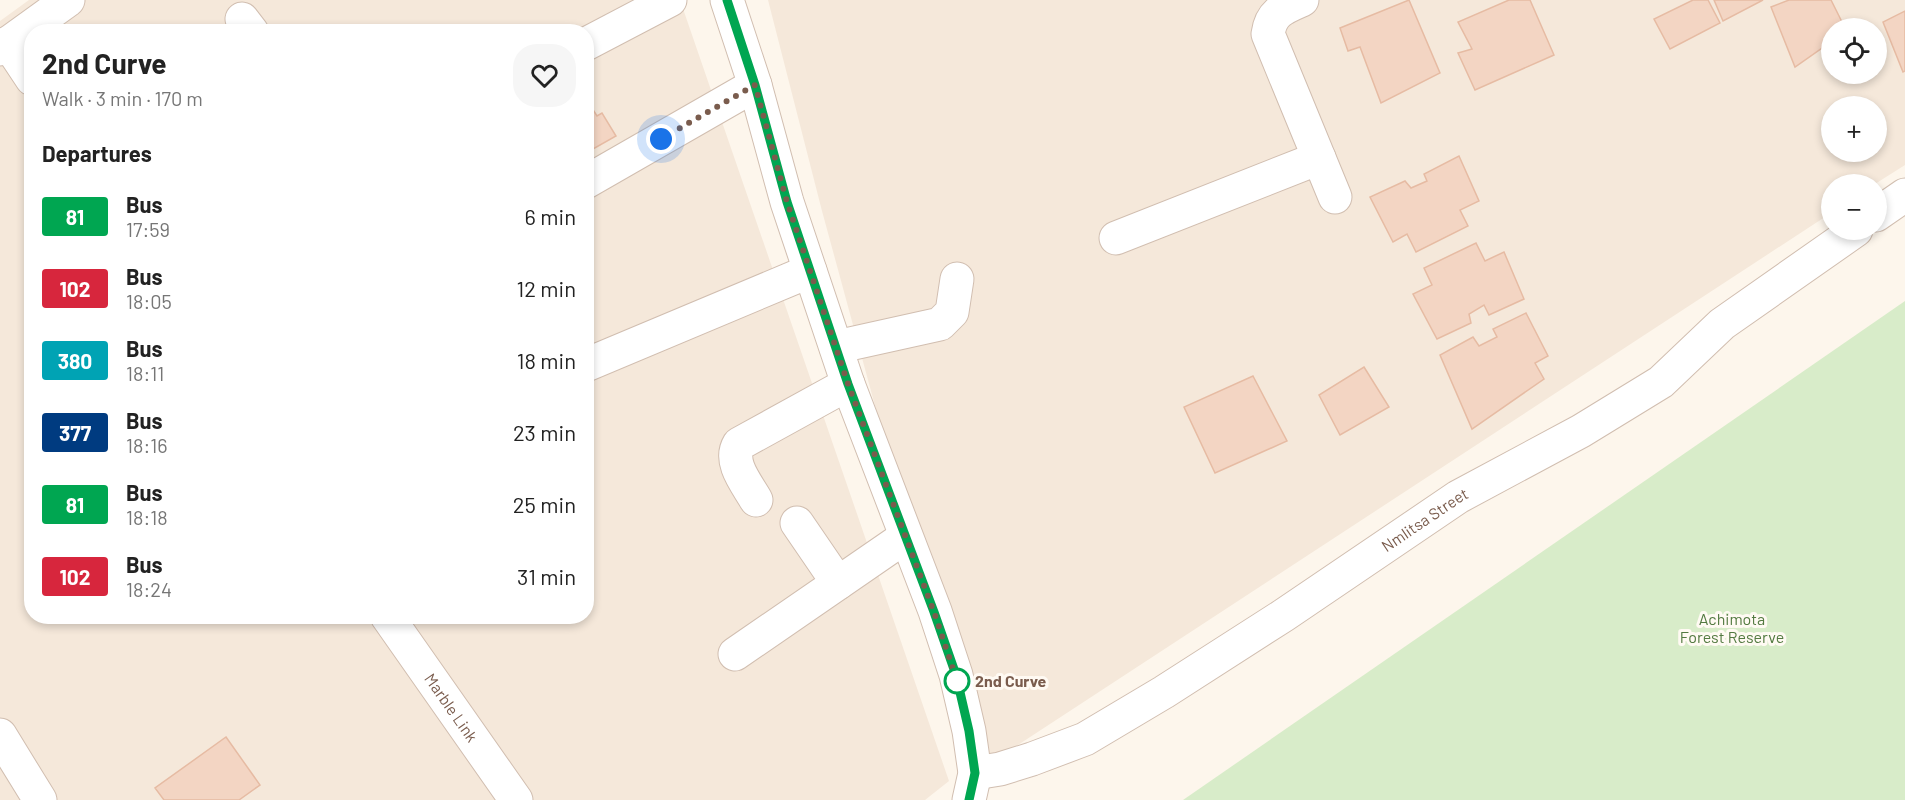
<!DOCTYPE html>
<meta charset="utf-8">
<style>
body{margin:0;font-family:Barlow,sans-serif;background:#f6f6f6;color:#222;height:100vh;display:flex;flex-direction:column;font-size:22px;white-space:nowrap}
*{box-sizing:border-box;margin:0}
p{font-size:20px;color:#767676}
.icon{flex:none;width:33px;height:33px;fill:none;stroke:currentColor;stroke-width:2;stroke-linecap:round;stroke-linejoin:round}
.map{position:relative;flex:1;overflow:hidden}
.sheet{position:absolute;left:24px;top:24px;width:570px;height:600px;display:flex;flex-direction:column;background:#fff;border-radius:24px;box-shadow:0 3px 9px #0003}
.sheet>*{flex:none}
.badge{padding:0 12px;border-radius:4px;font-size:21px;line-height:39px}
.fabs{position:absolute;left:1821px;top:18px;display:grid;gap:12px}
.fabs a{display:grid;place-items:center;width:66px;height:66px;border-radius:50%;background:#fff;box-shadow:0 3px 9px #0003;font-size:30px}
.you{position:absolute;width:30px;height:30px;margin:-15px;border:4px solid #fff;border-radius:50%;background:#1a73e8;box-shadow:0 0 0 9px #1a73e833}
.map>.badge{position:absolute;translate:-50% -50%;box-shadow:0 0 0 3px #fff}
h2{padding:0 18px;font-size:22px;line-height:54px}
.round{display:grid;place-items:center;flex:none;width:63px;height:63px;border-radius:24px;background:#f6f6f6}
.headline{display:flex;align-items:center;justify-content:space-between;height:102px;padding:0 18px}
h1{font-size:28px;font-weight:700;line-height:45px}
ul{padding:0;list-style:none}
li{display:flex;align-items:center;gap:18px;height:72px;padding:0 18px}
li div{flex:1}
li b{display:block;font-size:22px}
li em{font-style:normal}
li .badge{min-width:66px;font-weight:700;text-align:center}
.map>svg:first-child{display:block}
.residential{fill:#f5e8da;fill-rule:evenodd}
.green{fill:#d8ecc9}
.building{fill:#f3d5c3;stroke:#e6bba3;stroke-width:1.5}
.lines{fill:none;stroke-linecap:round;stroke-linejoin:round}
.minor-casing{stroke:#d1beb0;stroke-width:35}
.minor{stroke:#fff;stroke-width:33}
.line-casing{stroke:#fff;stroke-width:14}
.line{stroke:#00a651;stroke-width:9}
.walk{stroke:#7a5c4d;stroke-width:6;stroke-dasharray:0 10.8}
.stop-dot{fill:#fff;stroke:#00a651;stroke-width:3}
.labels{text-anchor:middle;stroke-width:6;stroke-linejoin:round;paint-order:stroke}
.street-label{font-size:16px;fill:#7a5c4d;stroke:#fffaf3}
.park-label{font-size:16px;fill:#537a41;stroke:#fffaf3}
.stop-label{font-size:16px;font-weight:bold;fill:#7a5c4d;stroke:#fffaf3;text-anchor:start}
</style>
<div class="map">
<svg width="1905" height="800" viewBox="0 0 1905 800">
<rect width="100%" height="100%" fill="#fdf6ec"/>
<path class="residential" d="M29 0H680L949 781 925 800H0V21ZM32 32H586V616H32Z
M768 0H1905V165L1875 184H1832L1831 213 975 773 822 211ZM1832 28H1876V74H1832ZM1832 106H1876V152H1832Z"/>
<path class="green" d="M1905 301V800H1183Z"/>
<path class="building" d="M1409 0 1440 73 1381 103 1360 47 1348 51 1340 28Z
M1509 0H1530L1554 55 1475 90 1458 53 1472 49 1458 22Z
M1693 0H1708L1720 23 1670 49 1654 19Z
M1714 0H1763L1723 21Z
M1789 0H1831L1845 28H1832V41L1795 67 1771 7Z
M1905 11V71L1903 72 1883 22Z
M586 99 597 116 602 113 616 136 586 153Z
M1459 156 1479 201 1460 210 1468 226 1416 252 1407 234 1393 242 1370 197 1405 181 1411 188 1427 181 1424 174Z
M1476 243 1485 261 1504 252 1524 299 1489 315 1484 305 1469 314 1471 323 1437 339 1413 294 1432 285 1424 268Z
M1526 313 1548 356 1535 363 1544 379 1472 429 1440 355 1473 337 1479 346 1497 337 1493 329Z
M1364 367 1389 407 1340 435 1319 395Z
M1253 376 1287 441 1215 473 1184 407Z
M226 737 260 785 239 800H164L155 788Z"/>
<g class="lines">
<defs>
<g id="minor">
<path d="M727 0 755 85 787 202 848 384 935 611 956 675 969 731 975 773 969 800"/>
<path d="M1302 0C1284 8 1271 12 1268 34L1335 197"/>
<path d="M242 19 252 32"/>
<path d="M8 43 32 79"/>
<path d="M586 44 670 0"/>
<path d="M0 49 68 0"/>
<path d="M586 182 755 85"/>
<path d="M1876 215 1905 195"/>
<path d="M1116 238 1319 158"/>
<path d="M836 347 940 324 952 312 957 279"/>
<path d="M586 365 810 271"/>
<path d="M756 500C747 484 728 462 739 444L848 384"/>
<path d="M797 523 838 583"/>
<path id="s1" d="M387 616 516 800"/>
<path d="M735 654 905 537"/>
<path d="M0 735 40 800"/>
<path id="s2" d="M975 773 1000 769 1032 759 1085 739 1164 692 1284 615 1458 497 1581 431 1661 382 1722 324 1856 230"/>
</g>
</defs>
<use href="#minor" class="minor-casing"/>
<use href="#minor" class="minor"/>
</g>
<g class="lines">
<defs>
<path id="line" d="M727 0 755 85 787 202 848 384 934 612 956 675 969 731 975 773 969 800"/>
</defs>
<use href="#line" class="line-casing"/>
<use href="#line" class="line"/>
<path class="walk" d="M661 139 755 85 787 202 848 384 934 612 957 681"/>
</g>
<circle class="stop-dot" cx="957" cy="681" r="12"/>
<g class="labels">
<g class="street-label">
<text dy="6" stroke="none"><textPath href="#s2" startOffset="520">Nmlitsa Street</textPath></text>
<text dy="6" stroke="none"><textPath href="#s1" startOffset="112">Marble Link</textPath></text>
</g>
<g class="park-label">
<text x="1732" y="625">Achimota<tspan x="1732" dy="18">Forest Reserve</tspan></text>
</g>
<g class="stop-label">
<text x="975" y="687">2nd Curve</text>
</g>
</g>
</svg>
<div class="fabs">
<a><svg class="icon" aria-label="locate" viewBox="0 0 24 24"><circle cx="12" cy="12" r="6"/><path d="M12 2v4M12 18v4M2 12h4M18 12h4"/></svg></a>
<a>+</a>
<a>−</a>
</div>
<div class="you" style="left:661px;top:139px"></div>
<section class="sheet">
<div class="headline"><div><h1>2nd Curve</h1><p>Walk · 3 min · 170 m</p></div><a class="round"><svg class="icon" aria-label="heart" viewBox="0 0 24 24"><path d="M12 20l-8-8c-3-5 5-10 8-4 3-6 11-1 8 4z"/></svg></a></div>
<h2>Departures</h2>
<ul>
<li><span class="badge" style="background:#00a651;color:#fff">81</span><div><b>Bus</b><p>17:59</p></div><em>6 min</em></li>
<li><span class="badge" style="background:#d7263d;color:#fff">102</span><div><b>Bus</b><p>18:05</p></div><em>12 min</em></li>
<li><span class="badge" style="background:#00a3b4;color:#fff">380</span><div><b>Bus</b><p>18:11</p></div><em>18 min</em></li>
<li><span class="badge" style="background:#003b80;color:#fff">377</span><div><b>Bus</b><p>18:16</p></div><em>23 min</em></li>
<li><span class="badge" style="background:#00a651;color:#fff">81</span><div><b>Bus</b><p>18:18</p></div><em>25 min</em></li>
<li><span class="badge" style="background:#d7263d;color:#fff">102</span><div><b>Bus</b><p>18:24</p></div><em>31 min</em></li>
</ul>
</section>
</div>
